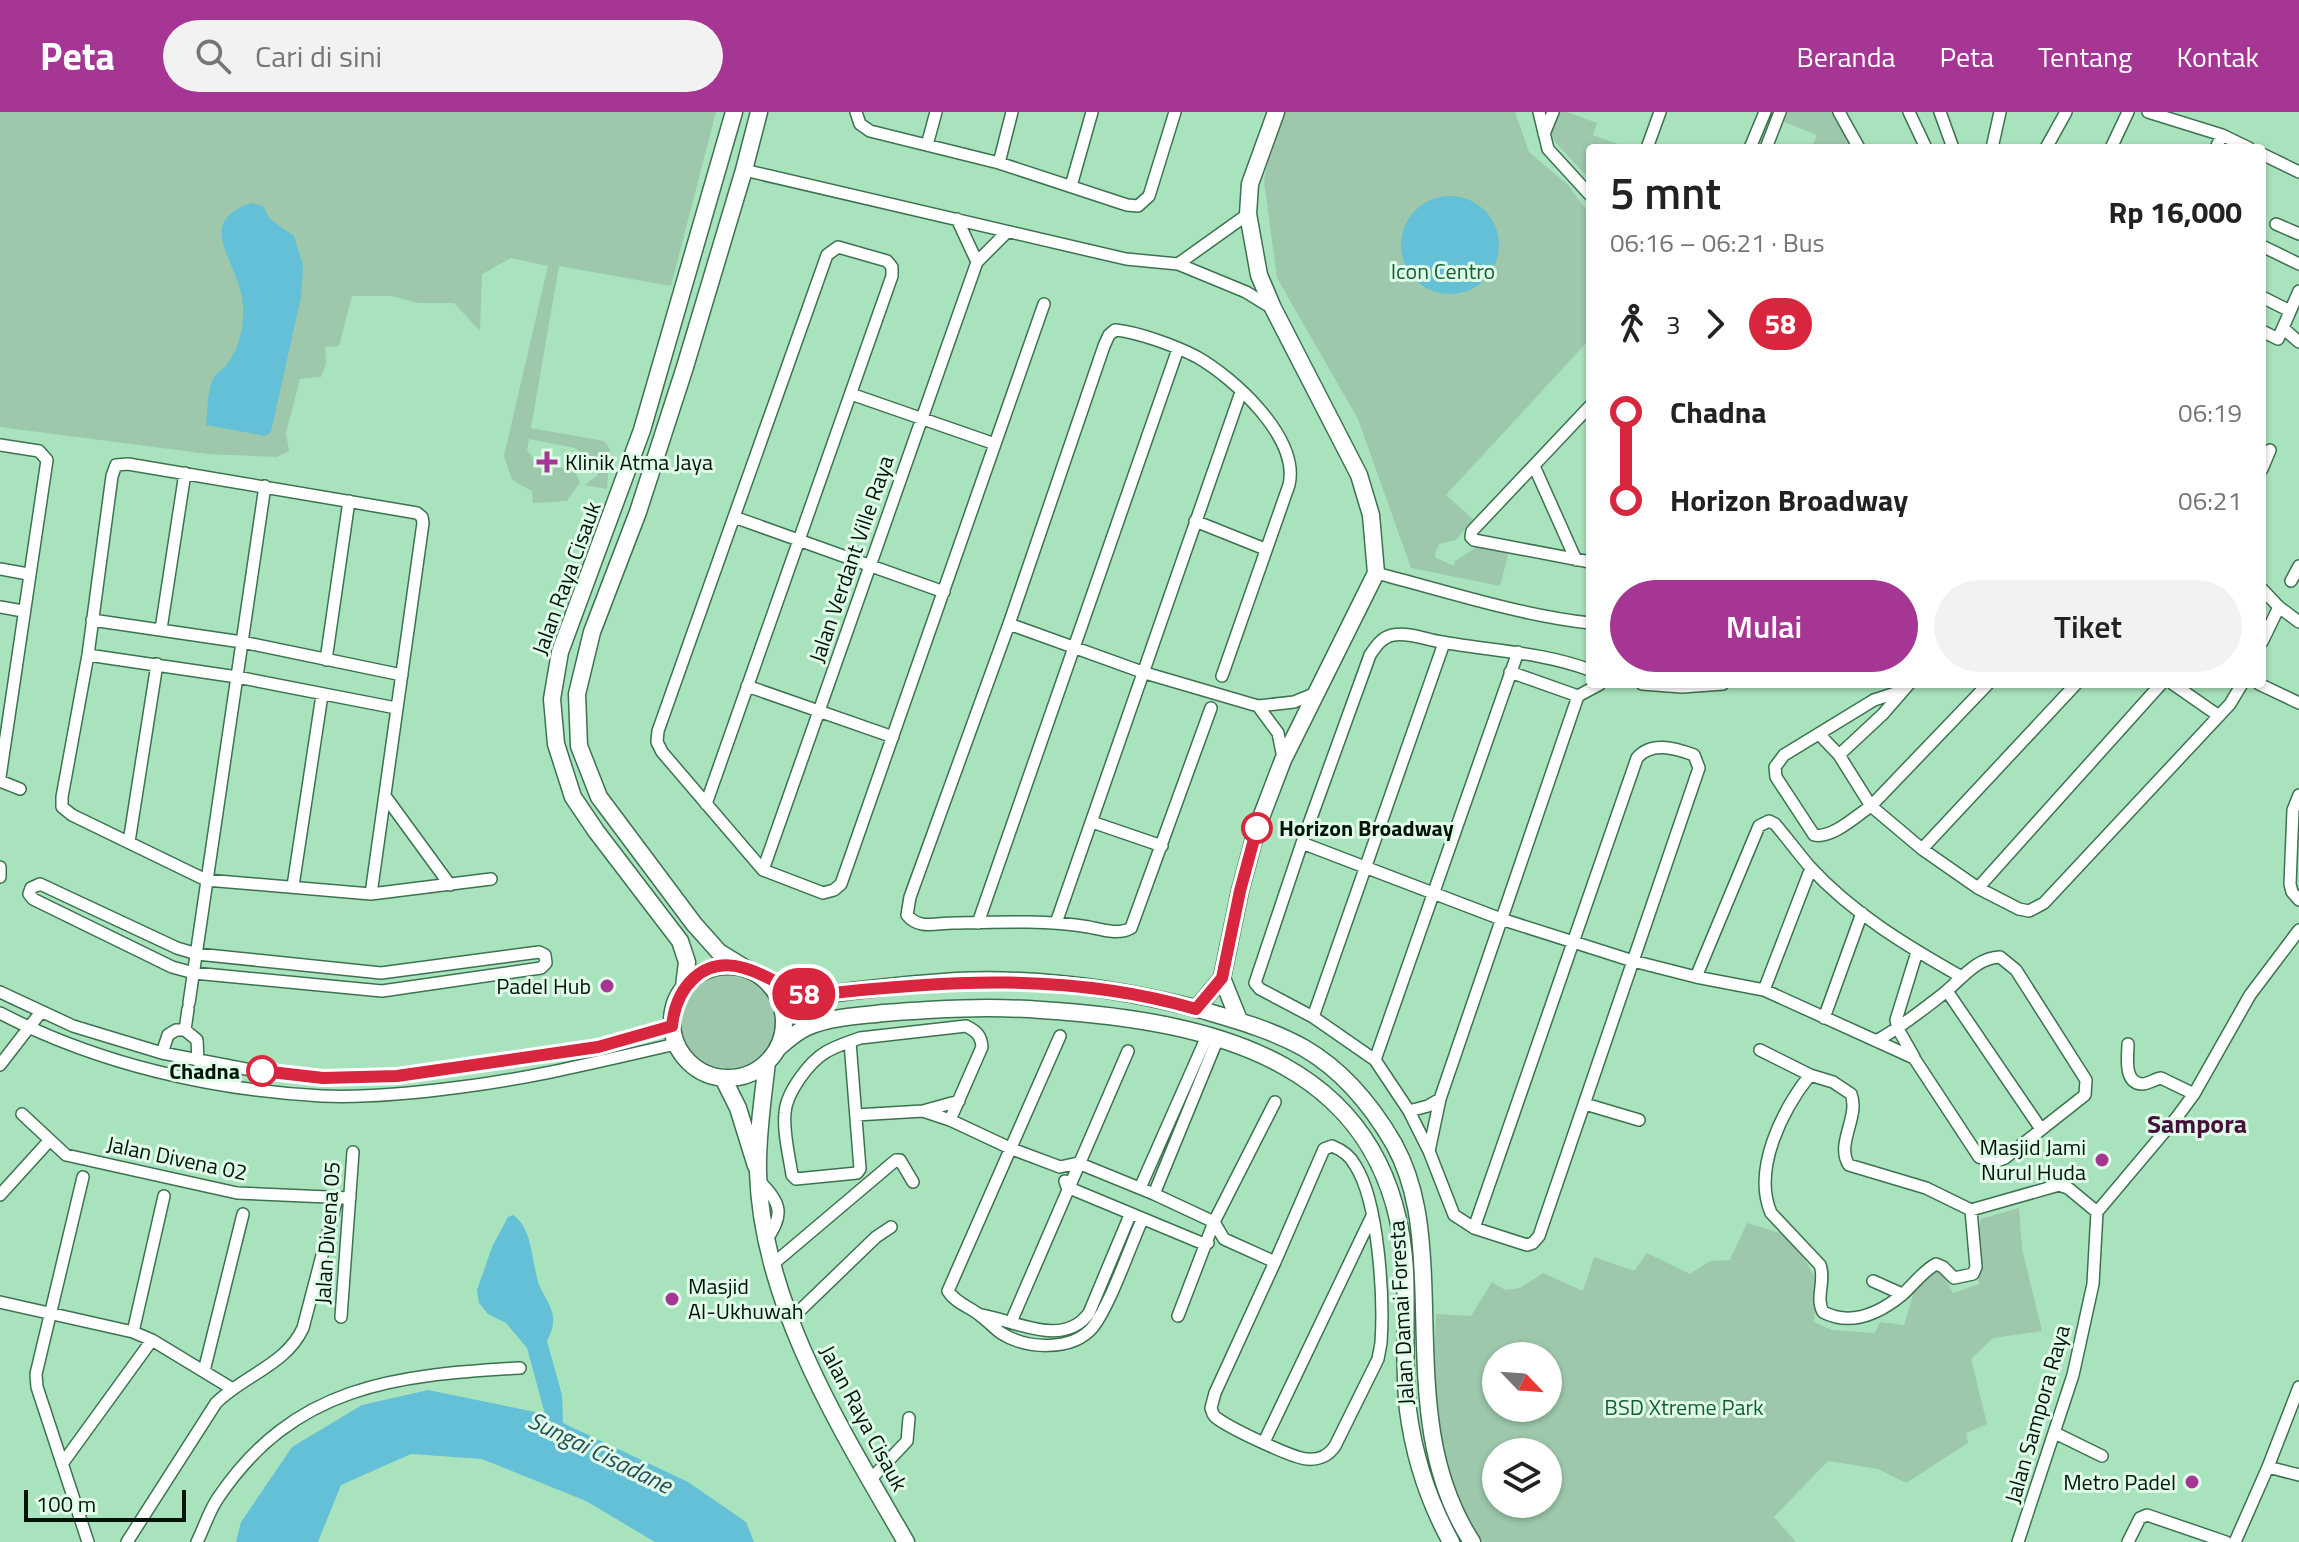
<!DOCTYPE html>
<html lang="id">
<meta charset="utf-8">
<style>
body{margin:0;font-family:"Titillium Web",sans-serif;background:#f2f2f2;color:#222;height:100vh;display:flex;flex-direction:column;font-size:30px;white-space:nowrap}
*{box-sizing:border-box;margin:0}
p{font-size:26px;color:#767676}
.icon{flex:none;width:44px;height:44px;fill:none;stroke:currentColor;stroke-width:2;stroke-linecap:round;stroke-linejoin:round}
.map{position:relative;flex:1;overflow:hidden}
.drawer{position:absolute;left:1586px;top:32px;width:680px;height:544px;display:flex;flex-direction:column;background:#fff;border-radius:8px;box-shadow:0 2px 6px #0004}
.drawer>*{flex:none}
.badge{padding:0 16px;border-radius:26px;font-size:28px;line-height:52px}
.needle{width:52px;rotate:115deg}
.controls{position:absolute;left:1482px;top:1230px;display:grid;gap:16px}
.controls a{display:grid;place-items:center;width:80px;height:80px;border-radius:50%;background:#fff;box-shadow:0 2px 6px #0004;font-size:40px}
.scale{position:absolute;left:24px;bottom:20px;width:162px;box-sizing:border-box;padding-left:8px;border:4px solid #011407;border-top:0;font-size:22px;line-height:28px;white-space:nowrap;color:#011407;-webkit-text-stroke:6px #e0fce8;paint-order:stroke}
.map>.badge{position:absolute;translate:-50% -50%;box-shadow:0 0 0 4px #fff}
.legs{display:flex;align-items:center;gap:12px;height:88px;padding:0 24px;font-size:26px}
.legs p{margin-inline-start:auto}
.head{display:flex;align-items:center;justify-content:space-between;height:136px;padding:0 24px}
h1{font-size:44px;font-weight:600;line-height:60px}
.cta{display:flex;gap:16px;margin-top:auto;padding:16px 24px}
.cta a{flex:1;height:92px;border-radius:48px;background:#a53693;color:#fff;font-size:32px;font-weight:600;line-height:92px;text-align:center}
.cta a+a{background:#f2f2f2;color:#222}
ul{padding:0 24px;list-style:none}
li{display:flex;align-items:center;gap:28px;height:88px;font-size:30px}
li i{display:grid;place-items:center;width:12px;height:100%;margin:0 10px;background:currentColor}
li i::after{content:'';width:20px;height:20px;margin:-10px;border:6px solid;border-radius:50%;background:#fff}
li p{margin-inline-start:auto}
li:first-child i{background:linear-gradient(#0000 50%,currentColor 0)}
li:last-child i{background:linear-gradient(currentColor 50%,#0000 0)}
header{display:flex;align-items:center;gap:48px;box-sizing:border-box;height:112px;padding:0 40px;background:#a53693;color:#fff}
header strong{font-size:38px}
nav{display:flex;gap:44px;margin-inline-start:auto;font-size:28px}
.search{width:560px;height:72px;background:#f2f2f2;display:flex;align-items:center;gap:20px;box-sizing:border-box;padding:0 28px;border-radius:44px;color:#767676;font-size:30px}
.map>svg:first-child{display:block}
.green{fill:#9dc8ab;fill-rule:evenodd}
.water{fill:#64c0d6}
.lines{fill:none;stroke-linecap:round;stroke-linejoin:round}
.street-casing{stroke:#3c7250;stroke-width:14}
.secondary-casing{stroke:#3c7250;stroke-width:19}
.street{stroke:#fff;stroke-width:11}
.secondary{stroke:#fff;stroke-width:16}
.line-1-casing{stroke:#fff;stroke-width:18}
.line-1{stroke:#d7263d;stroke-width:12}
.poi-dot{fill:#a53693;stroke:#e0fce8;stroke-width:3}
.stop-1-dot{fill:#fff;stroke:#d7263d;stroke-width:4}
.labels{text-anchor:middle;stroke-width:6;stroke-linejoin:round;paint-order:stroke}
.park-label{font-size:22px;fill:#115f37;stroke:#e0fce8}
.poi-label{font-size:22px;fill:#011407;stroke:#e0fce8;text-anchor:end}
.street-label{font-size:22px;fill:#011407;stroke:#e0fce8}
.stop-label{font-size:22px;font-weight:bold;fill:#011407;stroke:#e0fce8;text-anchor:start}
.water-label{font-size:24px;font-style:italic;fill:#254e58;stroke:#e0fce8}
.quarter-label{font-size:26px;font-weight:bold;fill:#45103c;stroke:#e0fce8}
</style>
<header>
<strong>Peta</strong>
<div class="search"><svg class="icon" aria-label="search" viewBox="0 0 24 24"><circle cx="10" cy="10" r="6"/><path d="M15 15l6 6"/></svg>Cari di sini</div>
<nav><a>Beranda</a><a>Peta</a><a>Tentang</a><a>Kontak</a></nav>
</header>
<div class="map">
<svg width="2299" height="1430" viewBox="0 0 2299 1430">
<rect width="100%" height="100%" fill="#a9e3bd"/>
<path class="green" d="M0 0H716L671 174 559 154 531 316 604 329 610 337 607 377 584 373 598 363 597 353 575 336 529 327 527 338 540 353 574 357 580 370 567 389 533 391 532 379 512 368 504 344 548 154 511 146 482 162 480 219 454 191H418L391 184H352L339 234 325 235 326 252 321 265 300 267 286 321 289 339 277 345 208 342 0 315Z
M1282 0H1515L1529 40 1568 73 1590 103 1589 228 1446 383 1473 407 1456 428 1439 432 1435 442 1436 446 1454 454 1455 449 1480 433 1509 439 1500 474 1411 456 1358 307 1277 166 1264 69 1274 15Z
M1558 0H1567L1597 11 1593 23 1628 36H1590V68L1556 31 1550 21Z
M1779 0H1837L1850 25 1851 36H1821L1813 33 1817 23 1777 7Z
M678 910a49 49 0 1 1 98 0a49 49 0 1 1-98 0Z
M2019 1096 2022 1137 2042 1219 1993 1226 1971 1247 1987 1312 1966 1321 1968 1331 1906 1371 1878 1357 1828 1349 1774 1405 1796 1430H1482L1450 1379 1432 1303 1436 1202 1471 1204 1492 1170 1505 1178 1520 1176 1543 1161 1583 1179 1594 1145 1634 1159 1647 1141 1690 1162 1710 1149 1730 1148 1747 1111 1790 1124 1818 1170 1814 1210 1832 1218 1875 1221 1880 1210 1904 1213 1915 1176 1930 1159 1941 1160 1953 1181 1979 1172 1976 1137 1981 1107ZM1496 1244H1548V1296H1496ZM1496 1340H1548V1392H1496Z"/>
<path class="water" d="M1401 133a49 49 0 1 1 98 0a49 49 0 1 1-98 0Z
M251 91 263 94 270 107 294 124 303 153 301 185 271 320 266 324 206 313C208 300 207 276 214 265 218 260 224 257 227 252 240 236 244 214 243 194 241 150 191 112 251 91Z
M513 1103C534 1117 531 1153 540 1175 544 1184 552 1194 553 1205 554 1214 551 1221 547 1229L562 1283 563 1311 688 1370 746 1410 754 1430H655L586 1389 482 1347 411 1342 341 1373 318 1430H236L241 1410 292 1335 362 1293 428 1278 545 1302 527 1236 506 1211 488 1202 479 1191 477 1178 492 1135 508 1105Z"/>
<g class="lines">
<defs>
<path id="street" d="M856 0 860 12 870 19 999 51 1127 93 1138 94 1149 84 1175 0
M1539 0 1548 37 1590 83
M1839 0 1859 36
M1909 0 1926 36
M1940 0 1953 36
M2148 0 2222 23 2249 36
M1544 22 1553 0
M927 33 936 0
M1647 36 1660 0
M1750 36 1765 0
M1766 36 1780 0
M1992 36 2000 0
M2046 36 2066 0
M2111 36 2128 0
M2216 36 2222 23
M2262 42 2299 60
M999 51 1012 0
M744 58 1126 147 1178 152 1246 180 1272 196
M1071 74 1092 0
M957 107 977 150
M2276 112 2299 122
M2262 134 2299 152
M1178 152 1248 102
M2262 185 2290 199
M2284 217 2299 230
M2262 219 2278 227 2299 179
M851 282 995 332
M1590 294 1472 419 1471 425 1474 428 1590 450
M0 333 39 339 47 348 0 665
M1534 354 1576 448
M2262 357 2270 338
M734 405 944 480
M1195 409 1265 437
M0 457 28 462
M1376 461C1446 479 1518 503 1590 511
M2291 469 2299 454
M2262 477 2279 495 2299 510
M0 495 23 499
M92 508 242 530 402 563
M1009 512 1145 561 1258 594 1294 590 1316 581
M161 517 185 361
M2262 530 2279 495
M88 543 237 565 396 596
M326 548 349 389
M1510 560 1578 584
M1642 572 1682 575 1723 572
M2173 572 2219 604
M2259 572 2299 591
M747 574 893 625
M1902 579 1874 588 1784 643 1775 655 1776 665 1814 723C1832 727 1856 704 1871 694L1922 737 1978 776 2019 797 2029 799 2044 791 2230 592 2242 572
M1258 594 1278 621 1283 646
M1211 596 1131 816C1119 823 1103 818 1089 815 1045 808 998 810 953 811 936 811 919 818 907 803L910 785 1009 512 1104 234 1109 223 1115 218C1138 220 1176 234 1197 245 1234 266 1300 326 1289 373L1222 564
M1819 622 1839 643 1871 694 1988 572
M1839 643 1883 602 1909 572
M0 669 20 677
M2299 683 2293 698 2290 772 2292 780 2299 788
M385 684 450 773
M706 692 892 164V155L887 149 838 135 827 143 658 619 657 630 662 640 763 758 823 781 834 778 841 772 1044 192
M1092 710 1162 734
M129 730 157 552
M1302 731 1501 807 1633 849 1696 865 1764 878 1914 946 1979 1045 1994 1050 2005 1046 2085 983 2086 968 2016 858 2000 845C1975 846 1961 868 1943 882 1921 899 1900 916 1876 929
M1922 737 2076 572
M0 755V765
M763 758 977 150 1007 120
M40 772 177 836 197 842 381 861 539 840 545 843 546 851 541 856 382 879 194 861 172 855 33 787 29 782 31 776Z
M293 774 322 583
M1978 776 2161 572
M371 782 423 411 422 405 417 401 128 352 116 353 112 364 88 543 62 685V695L72 703 206 768 371 782 491 767
M978 811 1178 237
M1056 811 1241 280
M1696 865 1759 714 1769 709 1775 712C1787 726 1798 741 1810 755 1852 801 1907 834 1960 864
M1764 878 1811 756
M1947 879 2041 1017
M0 880 73 914 162 941 257 959 323 966 397 964 534 946 598 935 672 914
M189 891 265 374
M0 901C98 952 212 978 322 984 368 986 416 981 461 975 534 966 605 948 676 932
M1313 905 1444 531
M1824 906 1862 801
M185 918 188 897
M1060 924 948 1179C956 1192 971 1195 982 1205 989 1210 994 1216 1001 1221 1026 1237 1072 1240 1093 1215 1110 1193 1130 1135 1142 1108
M850 930 860 1057 857 1061 796 1067 792 1063C789 1043 783 1020 785 1001 786 981 809 950 826 940 836 934 849 930 860 926L966 914C976 919 981 923 982 935L950 1008
M2128 932C2128 944 2123 971 2142 972 2148 972 2155 967 2161 966L2194 982
M1760 938 1810 963 1833 970 1851 982C1860 1005 1835 1032 1849 1053L1926 1076 1971 1098 2059 1073 2068 1076 2097 1100
M162 941 168 923 176 918H185L197 928 198 949
M1914 945 1898 917 1896 908 1917 840
M1375 948 1518 540
M0 953 41 900
M1810 963C1783 997 1752 1057 1771 1101L1820 1153C1826 1169 1815 1185 1823 1200 1852 1215 1880 1201 1903 1182 1914 1172 1923 1159 1936 1152L1943 1155 1954 1166 1973 1162 1976 1155 1971 1098
M1585 992 1639 1008
M923 999 950 1008 1012 1037 1060 1055 1078 1051 1154 1082 1214 1110 1224 1127 1275 1150 1215 1281 1211 1296C1213 1302 1213 1304 1218 1307 1232 1317 1292 1346 1307 1347 1320 1348 1328 1344 1335 1334L1378 1247 1381 1231C1384 1187 1379 1090 1355 1053 1350 1043 1342 1038 1332 1034L1324 1037 1275 1150
M1409 999 1428 994 1440 987
M22 1002 66 1043 237 1081 350 1086
M856 1003 923 999 959 989
M1429 1039 1440 987 1578 584 1600 572
M83 1065 36 1262 37 1275 88 1430
M759 1069C781 1090 785 1103 766 1128
M1065 1069 1067 1075 1204 1132 1208 1131
M1140 1076 1208 922
M1154 1082 1218 926
M0 1083 49 1029
M1474 1116 1637 646C1651 629 1675 636 1694 643L1699 656 1539 1124 1533 1131 1527 1133 1474 1116 1454 1103 1429 1039 1409 999 1375 948 1313 905 1260 877 1255 871 1302 731 1370 543C1376 534 1382 525 1393 523 1409 520 1427 528 1442 530 1492 539 1542 540 1590 558
M773 1152 896 1048H900L913 1070
M1873 1169 1902 1182
M0 1190 133 1220 152 1228 231 1276
M981 1203C1014 1208 1063 1237 1089 1201L1130 1103
M1178 1204 1214 1110 1275 990
M341 1205 353 1040
M791 1207 876 1125 891 1115
M1011 1210 1128 939
M133 1220 164 1084
M204 1259 243 1102
M2055 1321 2102 1344
M1264 1330 1371 1106
M62 1352 152 1228
M2268 1355 2299 1363
M870 1368 907 1329 909 1306
M127 1430 216 1291C244 1263 286 1253 303 1216L337 1086
M197 1430C204 1416 209 1399 218 1386 294 1273 395 1263 520 1256
M2018 1430 2073 1263 2093 1172 2097 1100 2177 1005 2194 982 2250 883 2299 818
M2128 1430 2140 1406 2147 1403 2226 1430
M2235 1430 2268 1355 2299 1275"/>
<path id="secondary" d="M672 910a56 56 0 1 1 112 0a56 56 0 1 1-112 0Z
M745 856 719 840 694 812 599 685 579 634 577 582 592 520 638 400 685 255 744 58 759 0
M761 864C773 870 786 878 800 881 819 886 840 880 860 878 892 874 924 871 956 869 1039 865 1122 877 1202 898 1236 908 1272 918 1304 936 1342 958 1372 994 1394 1032 1417 1074 1421 1119 1423 1166 1427 1258 1420 1350 1472 1430
M1222 866 1239 908
M684 875 687 850 680 829 596 719 573 685 556 632 552 587 560 540 642 318 734 0
M1196 897 1222 866 1240 779 1257 716 1283 648 1376 461 1371 403 1359 363 1273 196 1259 163 1248 102 1250 72 1276 0
M778 936C787 928 796 920 807 915 830 905 859 904 884 901 937 897 988 894 1041 898 1216 909 1393 950 1405 1159 1407 1205 1403 1253 1408 1298 1414 1344 1429 1390 1451 1430
M767 950C763 986 757 1024 758 1060 762 1193 842 1319 906 1430
M723 966 738 996 756 1054"/>
</defs>
<use href="#street" class="street-casing"/>
<use href="#secondary" class="secondary-casing"/>
<use href="#street" class="street"/>
<use href="#secondary" class="secondary"/>
</g>
<g class="lines">
<defs>
<path id="line-1" d="M262 959 323 966 397 964 598 935 672 914C676 876 702 844 744 856 770 863 786 880 815 883 943 868 1070 860 1196 897L1222 866 1240 779 1257 716"/>
</defs>
<use href="#line-1" class="line-1-casing"/>
<use href="#line-1" class="line-1"/>
</g>
<g class="poi-dot">
<path d="M543 338h8v8h8v8h-8v8h-8v-8h-8v-8h8z"/>
<circle cx="607" cy="874" r="8"/>
<circle cx="2102" cy="1048" r="8"/>
<circle cx="672" cy="1187" r="8"/>
<circle cx="2192" cy="1370" r="8"/>
</g>
<g class="stop-1-dot">
<circle cx="1257" cy="716" r="14"/>
<circle cx="262" cy="959" r="14"/>
</g>
<g class="labels">
<g class="park-label">
<text x="1443" y="167">Icon Centro</text>
<text x="1684" y="1303">BSD Xtreme Park</text>
</g>
<g class="poi-label">
<text x="565" y="358" text-anchor="start">Klinik Atma Jaya</text>
<text x="591" y="882">Padel Hub</text>
<text x="2086" y="1043">Masjid Jami<tspan x="2086" dy="25">Nurul Huda</tspan></text>
<text x="688" y="1182" text-anchor="start">Masjid<tspan x="688" dy="25">Al-Ukhuwah</tspan></text>
<text x="2176" y="1378">Metro Padel</text>
</g>
<g class="street-label">
<text transform="translate(851 447) rotate(-71)" y="8">Jalan Verdant Ville Raya</text>
<text transform="translate(566 466) rotate(-70)" y="8">Jalan Raya Cisauk</text>
<text transform="translate(177 1046) rotate(12)" y="8">Jalan Divena 02</text>
<text transform="translate(327 1121) rotate(-86)" y="8">Jalan Divena 05</text>
<text transform="translate(1401 1201) rotate(-93)" y="8">Jalan Damai Foresta</text>
<text transform="translate(2037 1302) rotate(-74)" y="8">Jalan Sampora Raya</text>
<text transform="translate(864 1306) rotate(62)" y="8">Jalan Raya Cisauk</text>
</g>
<g class="stop-label">
<text x="1279" y="724">Horizon Broadway</text>
<text x="240" y="967" text-anchor="end">Chadna</text>
</g>
<g class="water-label">
<text transform="translate(600 1341) rotate(26)" y="8">Sungai Cisadane</text>
</g>
<g class="quarter-label">
<text x="2197" y="1021">Sampora</text>
</g>
</g>
</svg>
<div class="controls">
<a><svg class="needle" viewBox="-14 -14 28 28"><path d="M0-13l5 13h-10z" fill="#e53935"/><path d="M0 13l5-13h-10z" fill="#767676"/></svg></a>
<a><svg class="icon" aria-label="layers" viewBox="0 0 24 24"><path d="M12 4l9 5-9 5-9-5zM3 14l9 5 9-5"/></svg></a>
</div>
<div class="scale">100 m</div>
<b class="badge" style="left:804px;top:882px;background:#d7263d;color:#fff">58</b>
<section class="drawer">
<div class="head"><div><h1>5 mnt</h1><p>06:16 – 06:21 · Bus</p></div><b>Rp 16,000</b></div>
<div class="legs"><svg class="icon" aria-label="walk" viewBox="0 0 24 24"><circle cx="13" cy="4" r="2"/><path d="M13 8l-2 6 4 7M11 14l-3 7M7 12l3-4h3l4 4"/></svg>3<svg class="icon" aria-label="forward" viewBox="0 0 24 24"><path d="M9 5l7 7-7 7"/></svg><b class="badge" style="background:#d7263d;color:#fff">58</b></div>
<ul>
<li><i style="color:#d7263d"></i><b>Chadna</b><p>06:19</p></li>
<li><i style="color:#d7263d"></i><b>Horizon Broadway</b><p>06:21</p></li>
</ul>
<div class="cta"><a>Mulai</a><a>Tiket</a></div>
</section>
</div>
